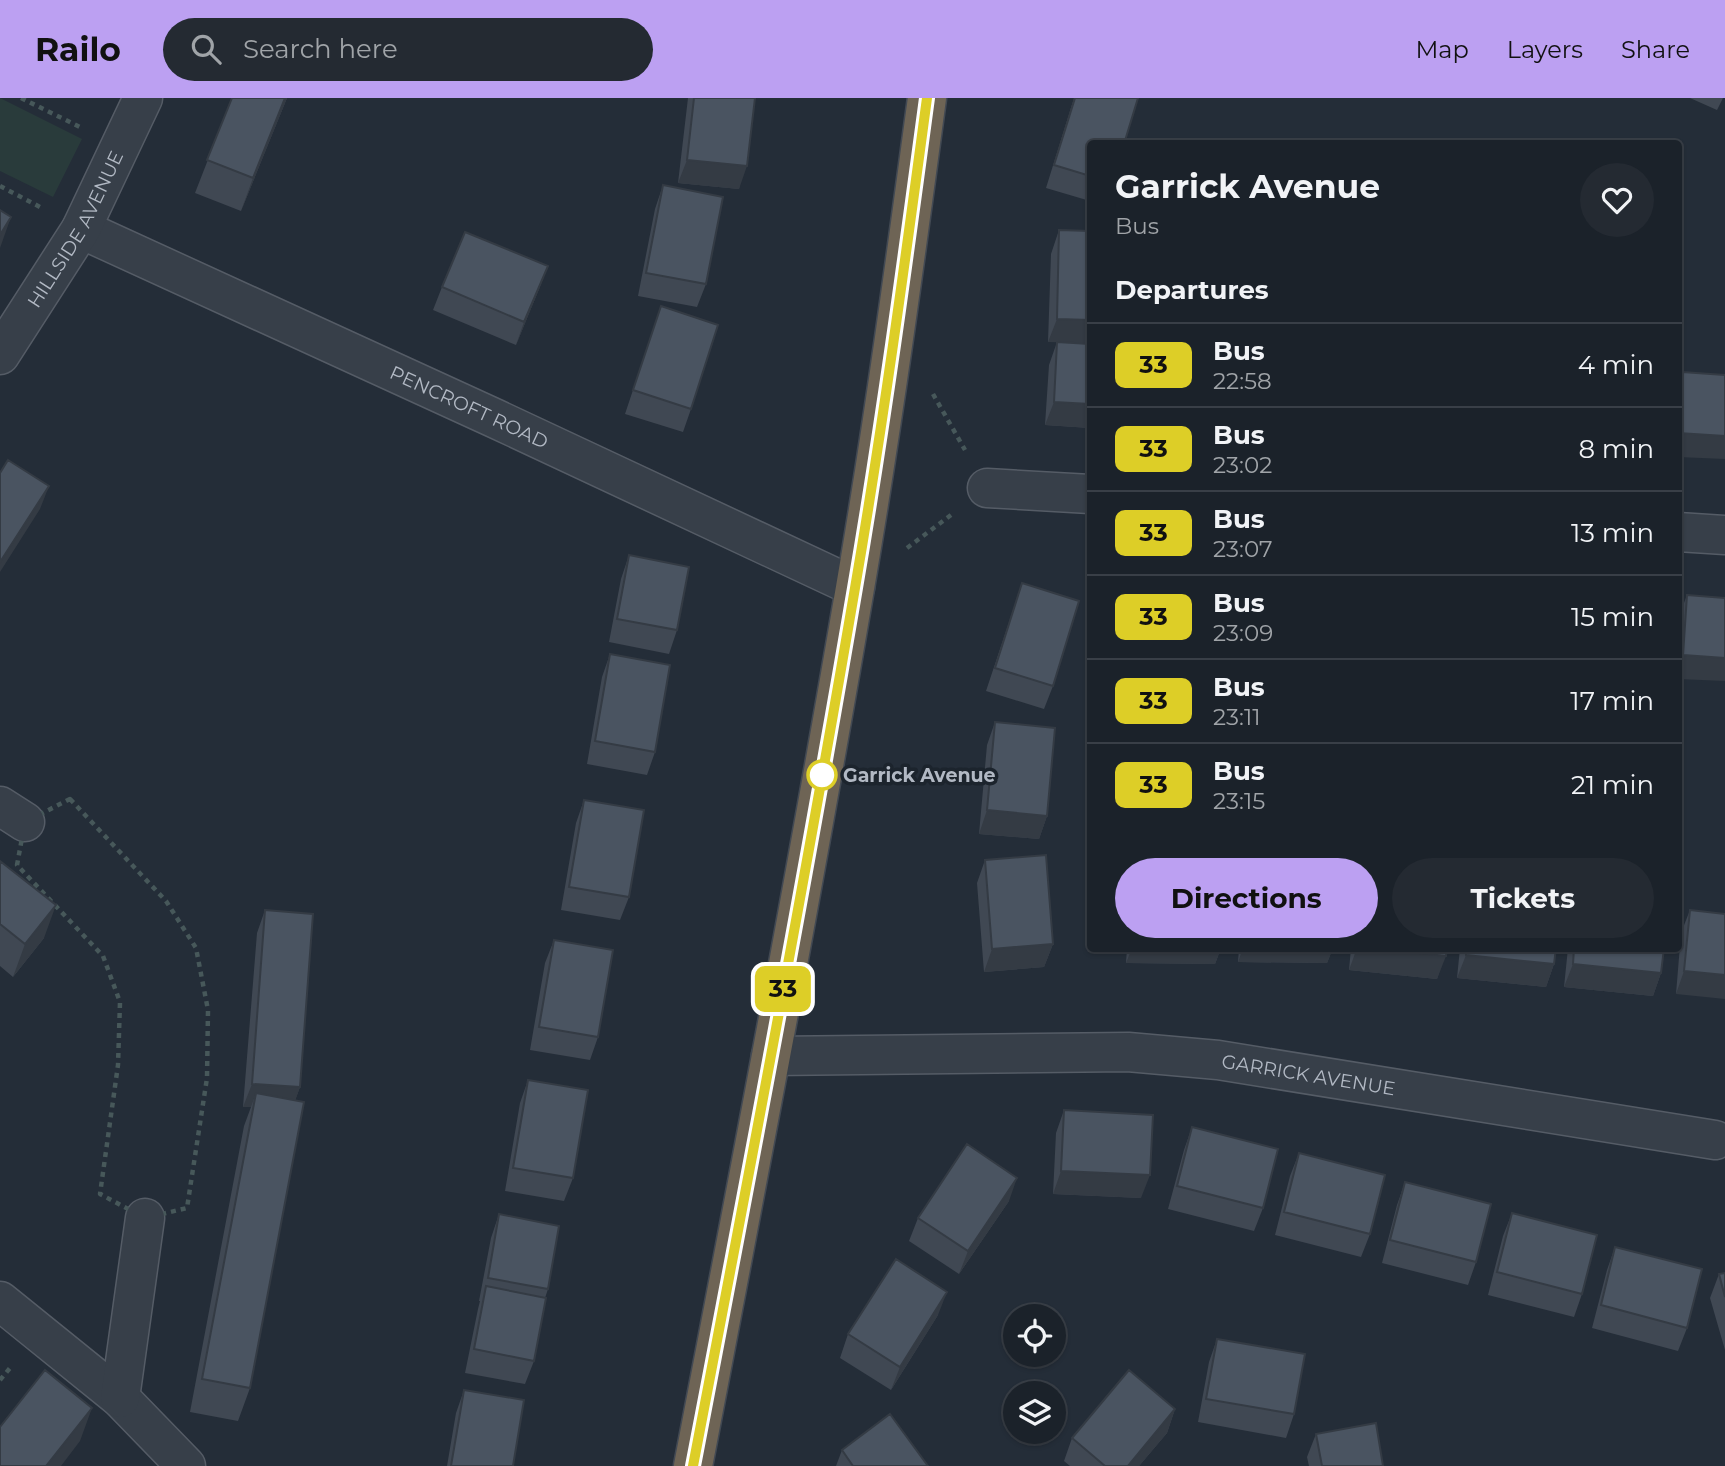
<!DOCTYPE html>
<style>
body{margin:0;font-family:Montserrat,sans-serif;background:#242a32;color:#f1f3f6;height:100vh;display:flex;flex-direction:column;font-size:26px;white-space:nowrap}
*{box-sizing:border-box;margin:0}
p{font-size:23px;color:#a0a4a8}
.icon{flex:none;width:38px;height:38px;fill:none;stroke:currentColor;stroke-width:2;stroke-linecap:round;stroke-linejoin:round}
.map{position:relative;flex:1;overflow:hidden}
.panel{position:absolute;left:1087px;top:42px;width:595px;height:812px;display:flex;flex-direction:column;background:#1b222a;border-radius:7px;box-shadow:0 2px 5px #0004,0 0 0 2px #393f47}
.panel>*{flex:none}
.badge{padding:0 14px;border-radius:10px;font-size:24px;line-height:46px}
.fabs{position:absolute;left:1003px;top:1206px;display:grid;gap:14px}
.fabs a{display:grid;place-items:center;width:63px;height:63px;border-radius:50%;background:#1b222a;box-shadow:0 2px 5px #0004,0 0 0 2px #393f47;font-size:35px}
.map>.badge{position:absolute;translate:-50% -50%;box-shadow:0 0 0 4px #fff}
h2{padding:0 28px;font-size:26px;line-height:63px}
.round{display:grid;place-items:center;flex:none;width:74px;height:74px;border-radius:37px;background:#242a32}
.headline{display:flex;align-items:center;justify-content:space-between;height:119px;padding:0 28px}
h1{font-size:33px;font-weight:700;line-height:52px}
.button{display:flex;gap:14px;margin-top:auto;padding:14px 28px}
.button a{flex:1;height:80px;border-radius:42px;background:#bca0f2;color:#111;font-size:28px;font-weight:700;line-height:80px;text-align:center}
.button a+a{background:#242a32;color:#f1f3f6}
ul{padding:0;list-style:none}
li{display:flex;align-items:center;gap:21px;height:84px;padding:0 28px;border-top:2px solid #393f47}
li div{flex:1}
li b{display:block;font-size:26px}
li em{font-style:normal}
li .badge{min-width:77px;font-weight:700;text-align:center}
header{display:flex;align-items:center;gap:42px;box-sizing:border-box;height:98px;padding:0 35px;background:#bca0f2;color:#111}
header strong{font-size:33px}
nav{display:flex;gap:38px;margin-inline-start:auto;font-size:24px}
.search{width:490px;height:63px;background:#242a32;display:flex;align-items:center;gap:18px;box-sizing:border-box;padding:0 24px;border-radius:38px;color:#a0a4a8;font-size:26px}
.map>svg:first-child{display:block}
.green{fill:#293b3b}
.lines{fill:none;stroke-linecap:round;stroke-linejoin:round}
.minor-casing{stroke:#555c66;stroke-width:41}
.highway-casing{stroke:#424953;stroke-width:41}
.path{stroke:#47585a;stroke-width:4.5;stroke-dasharray:5 5;stroke-linecap:butt}
.minor{stroke:#373f49;stroke-width:38}
.highway{stroke:#6e6455;stroke-width:38}
.wall{fill:#404853}
.shaded-wall{fill:#343b44}
.building{fill:#4a5461;stroke:#343b44;stroke-width:2}
.line-casing{stroke:#fff;stroke-width:16}
.line{stroke:#ddce27;stroke-width:10}
.stop-dot{fill:#fff;stroke:#ddce27;stroke-width:3.5}
.labels{text-anchor:middle;stroke-width:7;stroke-linejoin:round;paint-order:stroke}
.street-label{font-size:19px;fill:#b2b9c4;stroke:#1c242d}
.stop-label{font-size:19px;font-weight:bold;fill:#b2b9c4;stroke:#1c242d;text-anchor:start}
</style>
<header>
<strong>Railo</strong>
<div class="search"><svg class="icon" aria-label="search" viewBox="0 0 24 24"><circle cx="10" cy="10" r="6"/><path d="M15 15l6 6"/></svg>Search here</div>
<nav><a>Map</a><a>Layers</a><a>Share</a></nav>
</header>
<div class="map">
<svg width="1725" height="1368" viewBox="0 0 1725 1368">
<rect width="100%" height="100%" fill="#242d38"/>
<path class="green" d="M0 0 82 41 53 99 0 73Z"/>
<g class="lines">
<defs>
<g id="minor">
<path id="s1" d="M81 131 494 320 855 489"/>
<path id="s2" d="M0 257 81 131 143 0"/>
<path d="M987 390 1090 396"/>
<path d="M1678 434 1725 437"/>
<path d="M0 708 25 724"/>
<path id="s3" d="M771 958 1128 954 1218 962 1715 1042"/>
<path d="M0 1203 120 1300 186 1368"/>
<path d="M120 1300 145 1120"/>
</g>
<path id="highway" d="M693 1368C749 1076 805 783 855 490 883 327 905 164 927 0"/>
</defs>
<use href="#minor" class="minor-casing"/>
<use href="#highway" class="highway-casing"/>
<path class="path" d="M21 0 80 29
M0 88 40 109
M933 296 965 352
M907 450 951 417
M70 701 166 803 196 850 208 912 207 980 187 1110 145 1120 100 1096 118 967 120 904 103 858 17 767 25 724Z
M0 1282 10 1270"/>
<use href="#minor" class="minor"/>
<use href="#highway" class="highway"/>
</g>
<path class="wall" d="M232 0H287L241 113 195 95Z
M688 0H755L739 91 678 85Z
M1074 0H1138L1090 46V103L1046 90Z
M1690 0H1723L1717 12Z
M663 87 706 186 697 209 638 198 655 111Z
M1059 132 1090 133V245L1059 244 1090 246V330L1045 327 1049 267 1057 244H1048L1051 156Z
M548 168 539 191 516 247 433 212 442 189Z
M661 208 691 311 683 334 625 316Z
M1682 274 1678 359V283Z
M629 457 677 532 669 556 609 544 621 481Z
M1022 485 1053 588 1044 611 986 593Z
M1687 497 1725 500 1678 581V521Z
M610 556 655 654 647 677 587 666 602 579Z
M995 624 1047 718 1039 741 979 736 987 647Z
M584 702 629 799 620 822 561 812 576 725Z
M985 762 1053 846 1044 869 984 874 977 785Z
M0 763 44 840 13 879 0 868Z
M265 812 300 989 295 1002 250 1290 238 1323 190 1314 244 1028 251 1009H243L257 835Z
M1690 812 1725 816 1676 896 1681 835Z
M554 842 598 939 590 962 530 952 545 865Z
M1127 850H1221L1215 866 1126 865Z
M1239 850H1333L1327 865 1238 864Z
M1351 850H1447L1437 881 1349 872Z
M1460 850H1556L1554 866 1546 889 1457 880Z
M1568 850H1664L1661 875 1653 898 1564 889Z
M528 982 573 1080 564 1103 505 1093 520 1005Z
M1064 1012 1141 1100 1053 1096 1056 1035Z
M1192 1029 1263 1110 1254 1133 1168 1111 1184 1052Z
M1299 1055 1370 1136 1361 1159 1275 1137 1290 1078Z
M1405 1084 1476 1164 1468 1187 1382 1165 1397 1107Z
M1009 1103 959 1176 909 1143 918 1120Z
M1512 1115 1582 1196 1574 1219 1488 1197 1503 1138Z
M499 1116 548 1191 545 1200 534 1263 525 1286 465 1275 478 1211 480 1203H479L491 1140Z
M1615 1149 1687 1230 1678 1253 1592 1230 1607 1172Z
M1725 1175V1252L1710 1200 1719 1176Z
M938 1217 891 1292 840 1260 848 1236Z
M1217 1241 1294 1316 1286 1340 1198 1324 1209 1264Z
M464 1292 513 1368H447L456 1315Z
M1175 1311 1167 1335 1139 1368H1070L1064 1363 1072 1340Z
M1316 1336 1383 1368H1309L1307 1359Z
M842 1352 928 1368H836Z"/>
<path class="shaded-wall" d="M285 0H287L241 113 253 80Z
M687 62 747 68 739 91 678 85Z
M11 119 0 150V137Z
M548 168 539 191 516 247 524 224Z
M1057 221 1090 222V245L1048 244Z
M1054 304 1090 306V330L1045 327Z
M1678 335 1725 338V361L1678 359Z
M49 388 40 411 0 474V464Z
M1683 557 1725 560V583L1678 581V571Z
M987 712 1047 718 1039 741 979 736Z
M56 807 44 840 13 879 25 846Z
M1053 846 1044 869 984 874 992 851Z
M1132 850H1221L1215 866 1126 865Z
M1243 850H1333L1327 865 1238 864Z
M1357 850H1372L1446 858 1437 881 1349 872Z
M1466 857 1554 866 1546 889 1457 880Z
M1573 866 1661 875 1653 898 1564 889Z
M1684 873 1725 877V901L1676 896Z
M252 986 300 989 292 1012 256 995 251 1009H243Z
M1061 1073 1150 1077 1141 1100 1053 1096Z
M1017 1080 1009 1103 959 1176 968 1153Z
M947 1194 938 1217 891 1292 900 1269Z
M92 1310 80 1343 61 1368H46Z
M1175 1311 1167 1335 1139 1368H1128Z"/>
<path class="building" d="M232 0H285L253 80 207 62Z
M694 0H755L747 68 687 62Z
M1075 0H1138L1124 46H1090V78L1054 67Z
M663 87 723 99 706 186 646 175Z
M0 112 11 119 0 137Z
M1059 132 1090 133V222L1057 221Z
M465 134 548 168 524 224 442 189Z
M661 208 718 227 691 311 633 292Z
M1057 244 1090 246V306L1054 304Z
M1682 274 1725 277V338L1678 335Z
M8 362 49 388 0 464V375Z
M629 457 689 469 677 532 617 521Z
M1022 485 1079 503 1053 588 995 570Z
M1687 497 1725 500V560L1683 557Z
M610 556 670 567 655 654 595 643Z
M995 624 1055 630 1047 718 987 712Z
M584 702 644 712 629 799 569 789Z
M1046 757 1053 846 992 851 985 762Z
M0 763 56 807 25 846 0 826Z
M265 812 313 816 300 989 252 986Z
M1690 812 1725 816V877L1684 873Z
M554 842 613 852 598 939 539 929Z
M1372 850H1447L1446 858Z
M1466 850H1556L1554 866 1466 857Z
M1574 850H1664L1661 875 1573 866Z
M528 982 588 992 573 1080 513 1070Z
M256 995 304 1004 250 1290 202 1281Z
M1064 1012 1153 1017 1150 1077 1061 1073Z
M1192 1029 1278 1051 1263 1110 1177 1088Z
M967 1046 1017 1080 968 1153 918 1120Z
M1299 1055 1385 1077 1370 1136 1284 1114Z
M1405 1084 1491 1106 1476 1164 1390 1142Z
M1512 1115 1597 1137 1582 1196 1497 1174Z
M499 1116 559 1128 548 1191 488 1180Z
M1615 1149 1702 1171 1687 1230 1601 1207Z
M896 1161 947 1194 900 1269 848 1236Z
M1725 1175V1199L1719 1176Z
M486 1188 546 1200 534 1263 474 1251Z
M1217 1241 1305 1256 1294 1316 1206 1301Z
M45 1272 92 1310 46 1368H0V1329Z
M1129 1272 1175 1311 1128 1368H1105L1072 1340Z
M464 1292 524 1302 513 1368H451Z
M890 1316 928 1368H853L842 1352Z
M1376 1325 1383 1368H1322L1316 1336Z"/>
<g class="lines">
<defs>
<path id="line" d="M693 1368C749 1076 805 783 855 490 883 327 905 164 927 0"/>
</defs>
<use href="#line" class="line-casing"/>
<use href="#line" class="line"/>
</g>
<circle class="stop-dot" cx="822" cy="677" r="14"/>
<g class="labels">
<g class="street-label">
<text dy="7" stroke="none"><textPath href="#s2" startOffset="147">HILLSIDE AVENUE</textPath></text>
<text dy="7" stroke="none"><textPath href="#s1" startOffset="427">PENCROFT ROAD</textPath></text>
<text dy="7" stroke="none"><textPath href="#s3" startOffset="539">GARRICK AVENUE</textPath></text>
</g>
<g class="stop-label">
<text x="843" y="684">Garrick Avenue</text>
</g>
</g>
</svg>
<div class="fabs">
<a><svg class="icon" aria-label="locate" viewBox="0 0 24 24"><circle cx="12" cy="12" r="6"/><path d="M12 2v4M12 18v4M2 12h4M18 12h4"/></svg></a>
<a><svg class="icon" aria-label="layers" viewBox="0 0 24 24"><path d="M12 4l9 5-9 5-9-5zM3 14l9 5 9-5"/></svg></a>
</div>
<b class="badge" style="left:783px;top:891px;background:#ddce27;color:#111">33</b>
<section class="panel">
<div class="headline"><div><h1>Garrick Avenue</h1><p>Bus</p></div><a class="round"><svg class="icon" aria-label="heart" viewBox="0 0 24 24"><path d="M12 20l-8-8c-3-5 5-10 8-4 3-6 11-1 8 4z"/></svg></a></div>
<h2>Departures</h2>
<ul>
<li><span class="badge" style="background:#ddce27;color:#111">33</span><div><b>Bus</b><p>22:58</p></div><em>4 min</em></li>
<li><span class="badge" style="background:#ddce27;color:#111">33</span><div><b>Bus</b><p>23:02</p></div><em>8 min</em></li>
<li><span class="badge" style="background:#ddce27;color:#111">33</span><div><b>Bus</b><p>23:07</p></div><em>13 min</em></li>
<li><span class="badge" style="background:#ddce27;color:#111">33</span><div><b>Bus</b><p>23:09</p></div><em>15 min</em></li>
<li><span class="badge" style="background:#ddce27;color:#111">33</span><div><b>Bus</b><p>23:11</p></div><em>17 min</em></li>
<li><span class="badge" style="background:#ddce27;color:#111">33</span><div><b>Bus</b><p>23:15</p></div><em>21 min</em></li>
</ul>
<div class="button"><a>Directions</a><a>Tickets</a></div>
</section>
</div>
